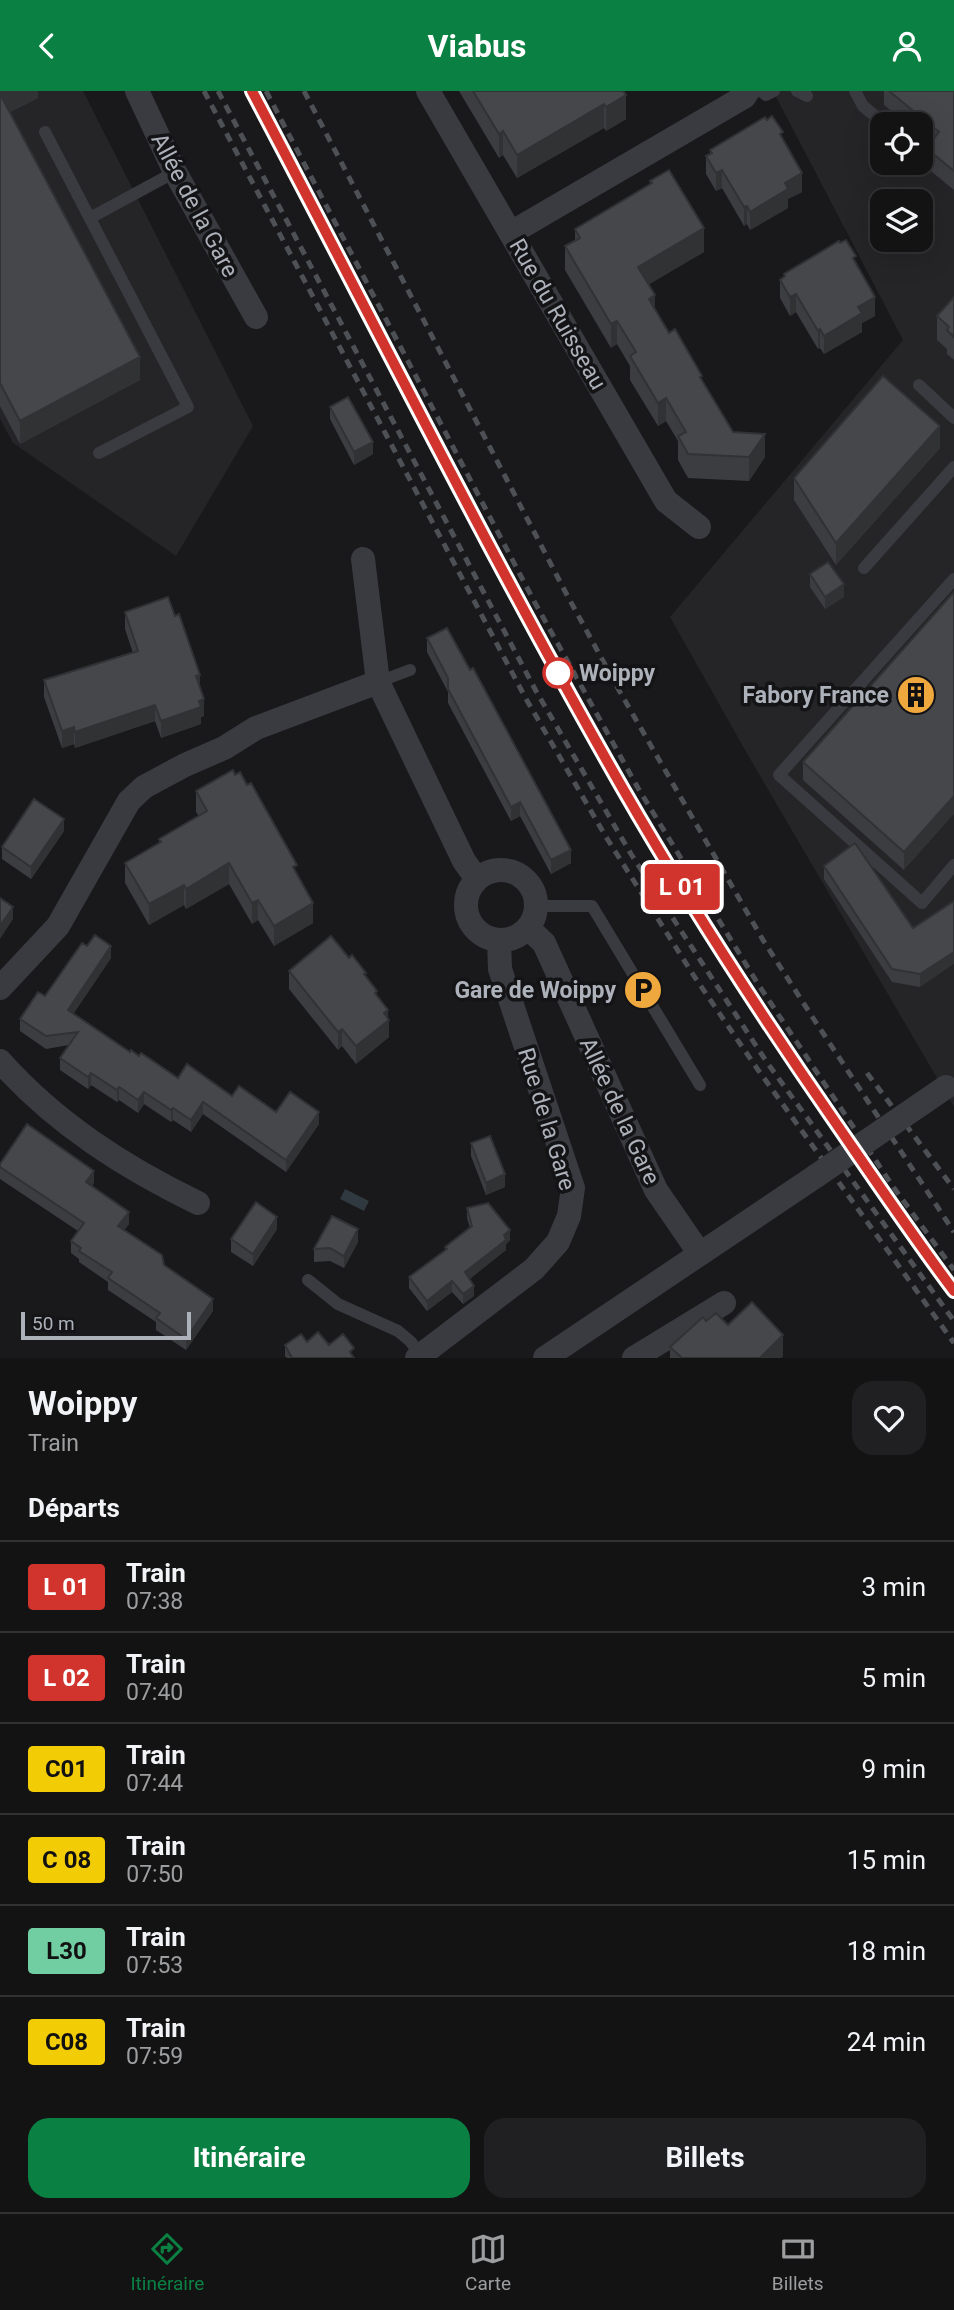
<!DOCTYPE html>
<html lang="fr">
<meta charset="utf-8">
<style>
body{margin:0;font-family:Roboto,sans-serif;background:#202022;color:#f1f3f6;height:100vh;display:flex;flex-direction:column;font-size:26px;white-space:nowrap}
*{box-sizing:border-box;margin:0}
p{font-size:23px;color:#9d9ea0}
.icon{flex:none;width:38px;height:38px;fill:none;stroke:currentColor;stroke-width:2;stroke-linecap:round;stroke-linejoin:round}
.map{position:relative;height:1267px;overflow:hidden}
.sheet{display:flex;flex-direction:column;background:#131314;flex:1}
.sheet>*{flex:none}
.badge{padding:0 14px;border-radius:5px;font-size:24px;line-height:46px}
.buttons{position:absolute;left:870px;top:21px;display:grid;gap:14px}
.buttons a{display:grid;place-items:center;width:63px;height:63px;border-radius:14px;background:#131314;box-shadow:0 7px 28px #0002,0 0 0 2px #323234;font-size:35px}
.scale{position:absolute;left:21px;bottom:18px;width:170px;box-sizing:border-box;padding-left:7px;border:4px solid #acb1ba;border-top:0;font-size:19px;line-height:24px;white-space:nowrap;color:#acb1ba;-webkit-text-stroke:5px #141416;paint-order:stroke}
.map>.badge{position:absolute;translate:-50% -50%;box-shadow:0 0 0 4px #fff}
h2{padding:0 28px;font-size:26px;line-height:63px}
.round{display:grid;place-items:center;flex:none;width:74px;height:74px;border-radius:21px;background:#202022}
.head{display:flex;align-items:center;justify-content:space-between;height:119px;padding:0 28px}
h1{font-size:33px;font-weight:700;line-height:52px}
.primary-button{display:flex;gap:14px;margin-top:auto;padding:14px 28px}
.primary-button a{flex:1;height:80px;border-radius:21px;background:#0b8043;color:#fff;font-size:28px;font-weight:700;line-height:80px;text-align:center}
.primary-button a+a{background:#202022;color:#f1f3f6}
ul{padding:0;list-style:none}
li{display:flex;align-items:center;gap:21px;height:91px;padding:0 28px;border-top:2px solid #323234}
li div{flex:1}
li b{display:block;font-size:26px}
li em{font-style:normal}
li .badge{min-width:77px;font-weight:700;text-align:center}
header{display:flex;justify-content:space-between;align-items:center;height:91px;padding:0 28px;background:#0b8043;color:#fff;font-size:32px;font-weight:700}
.menu{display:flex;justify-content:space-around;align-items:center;height:98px;border-top:2px solid #323234;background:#131314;font-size:19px;color:#9d9ea0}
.menu a{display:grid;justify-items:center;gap:4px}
.menu .on{color:#0b8043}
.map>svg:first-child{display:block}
.built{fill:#252528;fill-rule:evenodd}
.water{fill:#2f393f}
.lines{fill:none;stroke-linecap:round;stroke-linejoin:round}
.service{stroke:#3a3b40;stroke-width:12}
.minor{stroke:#3a3b40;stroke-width:24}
.rail{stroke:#4d5055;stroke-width:5;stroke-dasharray:9 7;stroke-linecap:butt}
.minor-bridge{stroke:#3a3b40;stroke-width:24}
.wall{fill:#3c3d40}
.shaded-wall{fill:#313234}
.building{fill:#46474b;stroke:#313234;stroke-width:2}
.line-casing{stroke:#fff;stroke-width:16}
.line{stroke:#d1342d;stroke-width:10}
.stop-dot{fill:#fff;stroke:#d1342d;stroke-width:3.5}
.labels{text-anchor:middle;stroke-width:7;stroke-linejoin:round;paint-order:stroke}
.street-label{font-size:23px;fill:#acb1ba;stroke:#141416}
.stop-label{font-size:23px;font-weight:bold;fill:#acb1ba;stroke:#141416;text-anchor:start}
.poi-label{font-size:23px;font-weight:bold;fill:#acb1ba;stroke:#141416;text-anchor:end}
</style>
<header><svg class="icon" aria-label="back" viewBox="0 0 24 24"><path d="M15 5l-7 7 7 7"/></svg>Viabus<svg class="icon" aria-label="person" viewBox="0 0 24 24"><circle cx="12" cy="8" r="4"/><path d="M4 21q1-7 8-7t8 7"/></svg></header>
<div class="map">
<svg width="954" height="1267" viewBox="0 0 954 1267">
<rect width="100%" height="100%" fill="#19191b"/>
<path class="built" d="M0 0H83L253 335 176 465 13 352 0 328Z
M773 0H954V1016L749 666 670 526 903 249ZM882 33H920V72H882ZM882 110H920V149H882Z"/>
<path class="water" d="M345 1098 369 1110 364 1120 340 1108Z"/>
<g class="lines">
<path class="service" d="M761 0 766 4 774 0
M797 0 807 5
M855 0 863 15 885 33
M45 41 188 316 99 362
M920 62 922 63
M90 127 175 81
M919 294 954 327
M864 477 954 376
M954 488 779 684 922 812 954 774
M378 591 410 579
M536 815H592L700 994
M308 1189 338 1213 398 1240 410 1250 421 1264"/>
<path class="minor" d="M137 0 175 81 256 226
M428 0 666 410 699 436
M511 142 744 6 748 0
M363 468 378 591 464 770 477 788
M466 814a35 35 0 1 1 70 0a35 35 0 1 1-70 0Z
M528 837 544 852 656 1099 700 1163
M0 897 58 835 129 710 144 696 185 674 224 657 256 637 378 591
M0 970C55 1032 124 1076 198 1112
M417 1267 534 1178 558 1151 569 1125 573 1097 500 878 499 849
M545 1267 816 1085
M634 1267 724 1212"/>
<path class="rail" d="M204 0 525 606 606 746 694 885 756 976 954 1252
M218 0 536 600 631 763 766 970 954 1230
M252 0C374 233 492 469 623 698 689 813 762 925 837 1034 876 1090 913 1145 954 1200
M266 0 534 510 638 697 758 893 894 1097 954 1179
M304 0 567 504 620 601 763 849 813 927 954 1141
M867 982 954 1098"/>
<path class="minor-bridge" d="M816 1085 946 996"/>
</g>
<path class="wall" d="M0 0H38V7L10 21 140 289 20 353 0 315Z
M459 0H623L626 28 606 40 604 37 517 87 503 64 499 67Z
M884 0H954V99L926 76V57L930 52 920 44V33H907L884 14Z
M783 49 802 101 788 108V117L750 139 747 133 744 135 722 97 716 100 706 83V65L710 63V59Z
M650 90 704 161 648 193 655 218 669 242 702 289 733 341 765 366 749 390 688 387 678 369V350L666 330 658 335 630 289V275L617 253 611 257 565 179V155L575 149V138L650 93Z
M856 172 875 225 862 232V241L824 263 820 257 818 258 796 221 790 225 780 207V189L784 186V183Z
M954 206V269L947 263V258L937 249V225Z
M330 316 373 363 354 374 330 328Z
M940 357 836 474 794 409V387Z
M810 483 844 506 825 518 810 496Z
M954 501 904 779 803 689V671Z
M125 521 200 598 204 625 201 626V633L161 647 155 630 75 657 74 653 62 657 44 606V589L133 562 125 538Z
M427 547 571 772 551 783 520 725 511 730 448 612V601L427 561Z
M196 700 297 783 313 832 274 855 258 829 252 833 229 793 186 818 184 814 149 834 125 792V772L159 753V748L199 725 196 721Z
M64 740 31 788 2 768V756Z
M824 775 913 837 954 810 920 896 892 891 824 788Z
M87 855 111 867 73 923 130 961 178 987 276 1021 319 1033 286 1081 203 1023 191 1041 173 1029 171 1031 144 1013 138 1022 119 1009 117 1011 91 994 88 998 60 979V967L69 954 46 958 20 940V928L45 905Z
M349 867 366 886 377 906 388 927 389 946 356 973 342 955 338 959 289 898V880Z
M471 1052 505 1096 486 1104 471 1065Z
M0 1073 94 1092 92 1095 129 1133 124 1139 213 1220 186 1259 156 1239V1231L108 1199V1191L79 1171V1168L71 1162V1150L78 1140 0 1088Z
M467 1117 510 1149 506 1153V1159L469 1188 474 1205 463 1213 452 1201 427 1220 409 1197V1186L445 1159V1156L470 1137 467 1127Z
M277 1138 253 1175 231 1161V1148Z
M358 1151 344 1177 330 1170 314 1171V1158Z
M706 1230 728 1234 783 1265 781 1267H670V1256Z
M307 1251 329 1254 354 1267H287L285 1265V1254Z"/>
<path class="shaded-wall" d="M6 0H38V7L0 26V3Z
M626 4V28L606 40V16Z
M604 13V37L517 87V64Z
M503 40V64L499 67V43Z
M722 79V97L716 100V82Z
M802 82V101L788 108V117L750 139V121L785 92Z
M747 115V133L744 135V116Z
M704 137V161L638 200V176Z
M796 203V221L790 225V206Z
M655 204V228L649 208Z
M875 206V225L862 232V241L824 263V245L858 216Z
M617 230V253L611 257V233Z
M820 238V257L818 258V240Z
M140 266V289L20 353V330Z
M666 307V330L658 335V312Z
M940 335V357L836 474V452Z
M765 343V366L749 390V366Z
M373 351V363L354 374V361Z
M844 493V506L825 518V506Z
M200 584V600L196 585Z
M204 608V625L201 626V633L161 647V630Z
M155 614V630L75 657V641Z
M74 636V653L62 657V640Z
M954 705V723L904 779V761Z
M520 711V725L511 730V716Z
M64 728V740L31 788V776Z
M571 759V772L551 783V769Z
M229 772V793L186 818V798Z
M184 794V814L149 834V813Z
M258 809V829L252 833V812Z
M313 812V832L274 855V835Z
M13 816V828L0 848V835Z
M111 855V867L68 931V919Z
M954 861V873L920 896V883Z
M388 919V930L389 929V946L356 973V955Z
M342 938V955L338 959V941Z
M91 982V994L88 998V986Z
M119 996V1009L117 1011V999Z
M144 1001V1013L138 1022V1009Z
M203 1011V1023L191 1041V1029Z
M173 1017V1029L171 1031V1019Z
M319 1021V1033L286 1081V1069Z
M94 1080V1092L86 1103V1091Z
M505 1083V1096L486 1104V1092Z
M129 1121V1133L118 1147V1135Z
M277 1126V1138L253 1175V1163Z
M358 1138V1151L344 1177V1165Z
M510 1139V1149L506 1153V1159L465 1192V1181Z
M452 1190V1201L427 1220V1210Z
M474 1195V1205L463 1213V1203Z
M213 1208V1220L186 1259V1248Z
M783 1244V1265L781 1267H760Z"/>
<path class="building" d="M0 0H6L0 3 140 266 20 330 0 292Z
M473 0H623L626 4 606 16 604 13 517 64 503 40 499 43Z
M889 0H954V80L926 57 939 41Z
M772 25 783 41 780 43 802 82 785 92 788 98 750 121 747 115 744 116 722 79 716 82 706 65 712 62 710 59 765 26 767 29Z
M669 79 704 137 638 176 655 204 649 208 669 242 675 238 702 285 700 286 733 341 765 343 749 366 688 363 678 345 686 341 666 307 658 312 630 265 636 261 617 230 611 233 565 155 580 147 575 138 652 92 650 90Z
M846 149 856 165 853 167 875 206 858 216 862 222 824 245 820 238 818 240 796 203 790 206 780 189 785 185 784 183 839 150 840 152Z
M954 206V246L947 239 949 236 937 225Z
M883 285 940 335 836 452 794 387Z
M348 306 373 351 354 361 330 316Z
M828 471 844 493 825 506 810 483Z
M954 501V705L904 761 803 671Z
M168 506 175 525 179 523 200 584 196 585 204 608 199 610 201 616 161 630 155 614 75 641 74 636 62 640 44 589 138 560 125 521Z
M447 537 470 579 473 577 571 759 551 769 520 711 511 716 448 598V587L427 547Z
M233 679 235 684 240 681 247 694 251 692 297 774 293 776 313 812 274 835 258 809 252 812 229 772 186 798 184 794 149 813 125 772 161 751 159 748 207 720 196 700Z
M34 708 64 728 31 776 2 756Z
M855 752 913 837 954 810V861L920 883 892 878 824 775Z
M0 807 13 816 0 835Z
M95 844 111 855 68 919 130 961 131 959 139 965 141 962 178 987 187 973 232 1005 239 995 276 1021 290 1001 319 1021 286 1069 203 1011 191 1029 173 1017 171 1019 144 1001 138 1009 119 996 117 999 91 982 88 986 60 967 78 941 46 945 20 928 38 901 45 905 82 852 87 855Z
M331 845 349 867 352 864 366 882 364 883 377 900 375 902 388 919 384 922 389 929 356 955 342 938 338 941 289 880Z
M27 1033 94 1080 86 1091 129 1121 118 1135 162 1164 164 1174 213 1208 186 1248 156 1227 160 1222 108 1187 112 1181 79 1160 81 1157 71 1150 84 1132 0 1076V1073Z
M490 1045 505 1083 486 1092 471 1052Z
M256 1111 277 1126 253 1163 231 1148Z
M488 1112 510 1139 504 1144 506 1149 465 1181 474 1195 463 1203 452 1190 427 1210 409 1186 447 1158 445 1156 472 1135 467 1117Z
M332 1125 358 1138 344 1165 330 1157 314 1158Z
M752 1211 783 1244 760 1267H682L670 1256 703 1226 706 1230 716 1222 728 1234Z
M318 1241 329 1254 343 1243 354 1257 350 1261 354 1267H292L285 1254 301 1243 307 1251Z"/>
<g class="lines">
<defs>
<path id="line" d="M252 0C375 233 492 469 623 698 688 811 759 921 833 1028 873 1086 912 1144 954 1200"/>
</defs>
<use href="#line" class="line-casing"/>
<use href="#line" class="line"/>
</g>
<defs>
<symbol id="building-disc" viewBox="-11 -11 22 22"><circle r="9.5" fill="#efa83d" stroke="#141416"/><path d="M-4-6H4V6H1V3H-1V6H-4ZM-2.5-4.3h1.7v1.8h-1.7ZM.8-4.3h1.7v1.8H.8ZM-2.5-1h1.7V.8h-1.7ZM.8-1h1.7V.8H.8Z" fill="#111"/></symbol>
<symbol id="parking-disc" viewBox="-11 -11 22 22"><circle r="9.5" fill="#efa83d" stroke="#141416"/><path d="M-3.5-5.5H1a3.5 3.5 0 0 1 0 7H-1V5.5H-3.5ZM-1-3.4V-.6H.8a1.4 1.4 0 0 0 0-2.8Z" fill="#111"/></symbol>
</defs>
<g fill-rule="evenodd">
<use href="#building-disc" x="894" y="582" width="44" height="44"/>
<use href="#parking-disc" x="621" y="877" width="44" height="44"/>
</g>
<circle class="stop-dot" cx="558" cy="582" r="14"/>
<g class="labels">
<g class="street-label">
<text transform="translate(195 114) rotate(62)" y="8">Allée de la Gare</text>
<text transform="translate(558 223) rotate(60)" y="8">Rue du Ruisseau</text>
<text transform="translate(620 1020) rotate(65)" y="8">Allée de la Gare</text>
<text transform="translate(547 1028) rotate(73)" y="8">Rue de la Gare</text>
</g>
<g class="stop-label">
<text x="579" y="590">Woippy</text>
</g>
<g class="poi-label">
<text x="889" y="612">Fabory France</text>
<text x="616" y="907">Gare de Woippy</text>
</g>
</g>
</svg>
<div class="buttons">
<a><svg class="icon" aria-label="locate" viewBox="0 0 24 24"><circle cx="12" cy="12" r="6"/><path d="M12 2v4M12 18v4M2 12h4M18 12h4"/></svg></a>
<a><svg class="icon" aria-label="layers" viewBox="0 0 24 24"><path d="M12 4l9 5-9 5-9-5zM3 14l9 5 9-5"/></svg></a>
</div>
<div class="scale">50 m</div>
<b class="badge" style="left:682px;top:796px;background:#d1342d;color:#fff">L 01</b>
</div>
<section class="sheet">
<div class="head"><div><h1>Woippy</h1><p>Train</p></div><a class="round"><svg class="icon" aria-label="heart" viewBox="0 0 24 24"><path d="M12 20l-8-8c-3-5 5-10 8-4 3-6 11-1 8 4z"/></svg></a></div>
<h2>Départs</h2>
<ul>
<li><span class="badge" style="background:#d1342d;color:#fff">L 01</span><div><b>Train</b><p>07:38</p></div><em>3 min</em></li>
<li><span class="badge" style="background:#d1342d;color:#fff">L 02</span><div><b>Train</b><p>07:40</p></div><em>5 min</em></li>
<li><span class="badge" style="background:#f2cc05;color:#111">C01</span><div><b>Train</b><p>07:44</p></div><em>9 min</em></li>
<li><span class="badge" style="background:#f2cc05;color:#111">C 08</span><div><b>Train</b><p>07:50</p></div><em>15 min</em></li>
<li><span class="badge" style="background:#71cea3;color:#111">L30</span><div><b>Train</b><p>07:53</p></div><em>18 min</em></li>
<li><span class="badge" style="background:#f2cc05;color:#111">C08</span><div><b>Train</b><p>07:59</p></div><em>24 min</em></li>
</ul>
<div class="primary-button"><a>Itinéraire</a><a>Billets</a></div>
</section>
<nav class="menu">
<a class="on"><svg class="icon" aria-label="directions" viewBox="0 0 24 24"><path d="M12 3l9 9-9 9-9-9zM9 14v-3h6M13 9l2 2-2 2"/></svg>Itinéraire</a>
<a><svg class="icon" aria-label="map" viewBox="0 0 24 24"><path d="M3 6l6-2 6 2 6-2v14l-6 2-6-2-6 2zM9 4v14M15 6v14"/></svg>Carte</a>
<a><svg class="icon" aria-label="tickets" viewBox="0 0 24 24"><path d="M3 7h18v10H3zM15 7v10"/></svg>Billets</a>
</nav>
